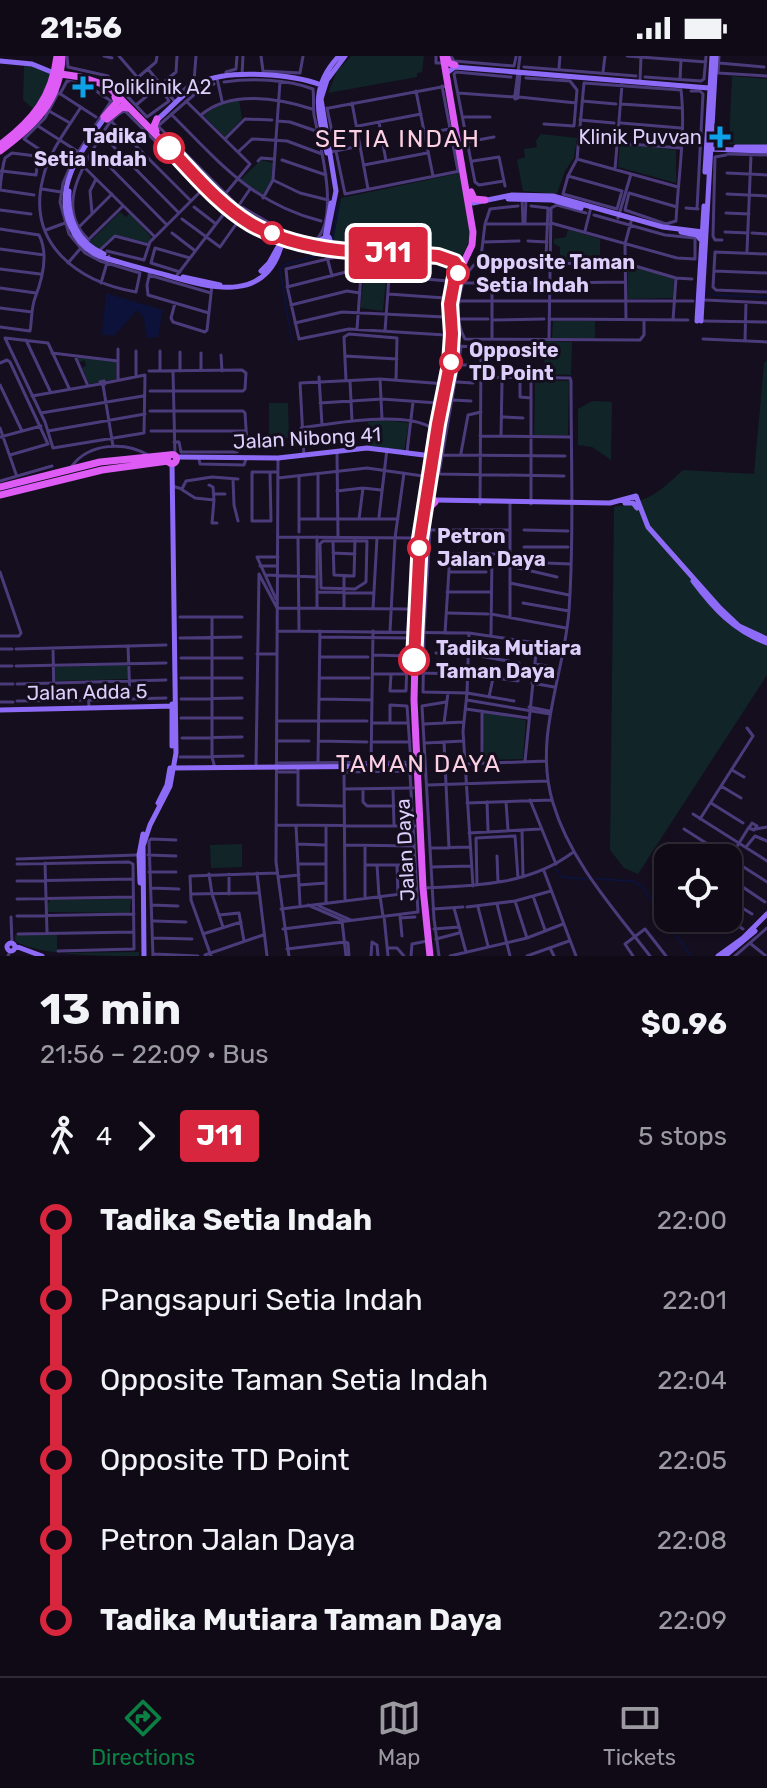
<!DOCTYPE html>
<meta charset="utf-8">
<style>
body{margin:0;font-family:Rubik,sans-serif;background:#18131f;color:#f1f3f6;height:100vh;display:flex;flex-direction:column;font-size:30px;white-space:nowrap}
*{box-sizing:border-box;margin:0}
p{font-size:26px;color:#9b9aa1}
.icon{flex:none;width:44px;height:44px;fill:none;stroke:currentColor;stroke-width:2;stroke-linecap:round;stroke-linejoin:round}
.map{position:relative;height:900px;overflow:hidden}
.details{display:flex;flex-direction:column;background:#0f0a16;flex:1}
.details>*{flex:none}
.badge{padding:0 16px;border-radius:6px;font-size:28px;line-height:52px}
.tools{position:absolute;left:654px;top:788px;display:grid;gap:16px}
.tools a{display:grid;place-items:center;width:88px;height:88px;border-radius:16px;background:#0f0a16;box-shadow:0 2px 6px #0004,0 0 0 2px #2f2b35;font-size:40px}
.map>.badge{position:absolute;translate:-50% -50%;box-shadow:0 0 0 4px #fff}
.legs{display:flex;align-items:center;gap:12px;height:88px;padding:0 40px;font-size:26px}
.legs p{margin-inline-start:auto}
.overview{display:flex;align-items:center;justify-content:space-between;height:136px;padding:0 40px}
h1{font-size:44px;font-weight:700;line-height:60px}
ul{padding:0 40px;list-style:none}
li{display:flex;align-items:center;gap:28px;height:80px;font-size:30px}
li i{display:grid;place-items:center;width:12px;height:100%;margin:0 10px;background:currentColor}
li i::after{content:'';width:20px;height:20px;margin:-10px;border:6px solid;border-radius:50%;background:#0f0a16}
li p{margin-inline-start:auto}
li:first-child i{background:linear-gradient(#0000 50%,currentColor 0)}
li:last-child i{background:linear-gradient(currentColor 50%,#0000 0)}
.status{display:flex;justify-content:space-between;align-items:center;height:56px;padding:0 40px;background:#0f0a16;direction:ltr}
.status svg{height:22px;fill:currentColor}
.tab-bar{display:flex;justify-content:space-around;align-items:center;height:112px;border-top:2px solid #2f2b35;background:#0f0a16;font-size:22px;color:#9b9aa1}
.tab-bar a{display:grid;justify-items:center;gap:4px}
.tab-bar .active{color:#0b8043}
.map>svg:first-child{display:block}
.green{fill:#112428}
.water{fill:#0c1239}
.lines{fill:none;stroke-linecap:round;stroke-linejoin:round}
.stream{stroke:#0c1239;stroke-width:2}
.street{stroke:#4c3b7b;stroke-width:3}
.secondary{stroke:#8e6bf6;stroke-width:5}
.primary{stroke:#de5cf5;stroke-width:7}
.line-1-casing{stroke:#fff;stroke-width:18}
.line-1{stroke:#d7263d;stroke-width:12}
.poi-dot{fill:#0ea1e8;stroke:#140e1e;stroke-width:3}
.stop-1-dot{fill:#fff;stroke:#d7263d;stroke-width:4}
.labels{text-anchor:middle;stroke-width:6;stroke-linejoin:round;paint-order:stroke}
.poi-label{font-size:20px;fill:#decefc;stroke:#140e1e;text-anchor:start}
.stop-label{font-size:20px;font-weight:bold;fill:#decefc;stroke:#140e1e;text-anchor:start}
.street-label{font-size:20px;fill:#decefc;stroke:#140e1e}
.quarter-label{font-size:24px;letter-spacing:2px;fill:#fcd0e2;stroke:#140e1e}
</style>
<div class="status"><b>21:56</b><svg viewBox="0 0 49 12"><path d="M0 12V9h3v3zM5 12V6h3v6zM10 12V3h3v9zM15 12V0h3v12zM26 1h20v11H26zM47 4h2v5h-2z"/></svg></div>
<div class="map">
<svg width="767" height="900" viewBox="0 0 767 900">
<rect width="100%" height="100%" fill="#140e1e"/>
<path class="green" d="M351 0H424L422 16 417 17V21L328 37 337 15Z
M24 10H35L52 18 35 54 23 44Z
M732 20 767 23V89L729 88Z
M239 44 242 63 225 81 204 60C214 48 224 46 239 44Z
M541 78 577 82 574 102 565 115 557 138 523 135 517 104 525 101 524 93 537 91 536 85Z
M620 88 676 94V127L618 111Z
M261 104 273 107 272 125 262 140 240 124Z
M460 117C464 143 479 182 460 202L443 195 333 185 341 142Z
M120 156 126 161 130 157 152 182 148 187 116 179 99 194 89 186Z
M568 173 600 183V199L595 200 594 205H560V191L554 188V183L566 181Z
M628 209 674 222 673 242 627 243Z
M364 221 386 224 383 255 360 252Z
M553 265H595V282H552Z
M545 285 572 286 571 319 544 318Z
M77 301 117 306 116 323 89 328 82 312 86 309 84 304 79 307Z
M767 304V619L638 818 624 812 610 794 614 451C650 444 656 439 683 414L754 418 764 307Z
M535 324 569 325 568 379H534Z
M592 345 612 346 611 404 592 391 578 389V353Z
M269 347H288L289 382H269Z
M383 364 409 367 404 395 369 391 368 366Z
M127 609 128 623 55 625V611Z
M483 656 526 664 523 703 484 704Z
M242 788V811L211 812 210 789Z
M131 843 130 857 48 856V847L51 844Z
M15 879H57V897L139 896V900C106 900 39 900 15 885Z"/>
<path class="water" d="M106 237 163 254 158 281 147 282 144 263 137 254 114 280 102 278Z"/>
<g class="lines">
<path class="stream" d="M332 185 339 147
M709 235 715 239 767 241
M292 286 280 213 284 209 329 196
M5 434 26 428
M556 813 562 821 588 823
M596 823 632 825 642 830 691 900"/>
<path class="street" d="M67 0 68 11 108 20 147 61 169 45 159 30 136 49
M104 0 112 2
M119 0 138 22
M177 0 176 16 165 25 177 39 194 25 196 0
M261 0 263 15 300 17 303 0
M436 0V7H441
M451 0 454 5 514 10 516 1
M627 0 706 6
M719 0 718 17 767 20
M719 7 764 11
M524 11 636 20
M559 12 560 0
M148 13 176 47
M603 16 605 0
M226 19V16L236 13 237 0
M242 19 243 0
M645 21 701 25 704 23 706 0
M217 22 222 45
M526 22 570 25 577 34 574 70 544 68
M680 23 681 4
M640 25 641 1
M224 26C251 22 287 23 313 33 314 41 313 50 314 59 320 88 340 161 316 184L285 176 242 151
M214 28 203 31 158 70 235 147
M442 30 458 115
M122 35 156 6 157 0
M416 35 433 120
M691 35H700L703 38 697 153
M59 37 96 61
M458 37 514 41
M60 38 67 25 87 29 111 45 73 104 63 127 60 146 69 178 85 197 100 205 140 217 136 236C78 226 26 188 43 122 49 96 67 73 81 51
M515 39 520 0
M518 39 520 18
M518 39V42L515 43 514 40Z
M519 41 576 47
M186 45 250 108 226 137
M582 45 616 48
M352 47 368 133
M621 48 681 52
M327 52 345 138 460 115
M329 52 447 30
M49 55 70 67
M171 58C219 106 253 148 321 165
M201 59C230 34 278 42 312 53
M463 61H490
M580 64 614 67
M111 65 191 145
M277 65 290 66 316 75
M379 66 386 105
M621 67 681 72
M38 70 88 102
M358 70 421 58
M426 77 450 73
M102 79 178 156
M225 83 245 63 272 64
M580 84 680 92
M467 86 494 81
M93 94 166 168
M238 96 252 83 287 85 322 98
M330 96 360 90
M728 98 767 99
M51 101 24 83 45 62 58 37
M577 103 678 131
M282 104 326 119
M258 105 261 102 273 103
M473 105 499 101 505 130
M364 109 427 97
M83 110 154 180
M615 113 622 29
M0 115H2L36 119 38 103 36 100 12 97 5 102C2 112 1 123 0 133
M727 117 767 119
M568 120 622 135 617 153 563 138 568 120 577 103 584 27 681 34C686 76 678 123 676 165L666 168 625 154 629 137 677 151
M273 124 300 137 328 144
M504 125 479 129 475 126 454 18 456 16 511 21
M42 133 61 136
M0 134 34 139
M727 138 767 140
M263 142 273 124 280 26
M522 142 523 166
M518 150 490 153 485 168 481 201 483 204 546 202 548 152 531 150
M194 151 216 168
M237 152 250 133
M686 152 698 153
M0 154 31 158
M92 157 90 135 96 123
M726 157 749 158
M618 162 631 118
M182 163 220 191 239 164 209 139
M525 166 526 142
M551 167 677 202 695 203V182L665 179 594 159
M485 168H548
M79 171 112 138
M0 173 39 179C49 198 42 224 35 242 31 252 32 265 30 275L0 271
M46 174 65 167
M585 175 591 151
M725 176 748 177
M172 177 194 194
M752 177 767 178
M88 184 123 150
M89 184C57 155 79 116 97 87 104 75 112 59 125 55L172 102
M722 184H715L713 180 715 101 726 99
M528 185 547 186
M483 186 519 185
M0 193 44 199
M100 194 115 180 149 189
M107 195 144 204 150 186 202 134 185 115
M747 195 751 99
M767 198 715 196 713 231 716 234 767 236
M327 201 332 220
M373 201 348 198 286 213 288 234 299 283 349 273 445 279V242L453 211 439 205 381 201
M68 207 80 193
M0 213 40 218
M714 215 767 217
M150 216 147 229 148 239 209 257
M180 216 151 207 155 192 190 202
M149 219 211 237
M177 219 226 155
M376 219 377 192
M416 222 418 203
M101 227 109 200
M465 227H549
M552 227 625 226
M287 231 346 216 448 225
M0 232 36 237
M388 238 445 242
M705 244 767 247
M459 245H693
M175 247 171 262 173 266 205 276 207 274 212 229
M291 249 347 235 360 237
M0 252 32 256
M460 263H488
M549 263 688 264
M492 264 544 263
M626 264 625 188 631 166
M644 264V279L640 284 465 283C453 263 458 224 475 208L625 207 676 222 692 223
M673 264 676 222
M703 265 767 266
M295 267 342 256 445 261
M357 273 361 219
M385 275 389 221
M492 283V227
M549 283 551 152 557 149 586 157
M703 283 767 286
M26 284 50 335
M745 285 746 246
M456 290 478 291 481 294 480 448
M461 291 439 418 564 420
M118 293V324
M180 296V315
M52 297 118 305
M201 297V313
M221 299 222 315
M75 300 88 330
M345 300 397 303
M0 307 7 304 10 306 48 388 10 399
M461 309H473
M149 315 242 314 246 317 245 333 243 335H150
M160 315V295
M173 315 175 400
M136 319V295
M319 321 322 369
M481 321 570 322 571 325C571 400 574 481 569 555 564 620 533 682 553 747 570 805 614 853 650 900
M380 323 382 363
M104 325 105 328 102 329 100 326Z
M346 325 344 281 349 278 397 282 396 324
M350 325 352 365
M457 326 473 327
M520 326V341L531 342
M0 329 22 375
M103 329 113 390
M69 332 48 287 5 282 45 366 53 392 144 377 145 319 105 327
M32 340 100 328
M453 344 471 345
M320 347 382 343 437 347
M150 355H243L245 357 247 387 237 396H181L179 386H174
M41 357 143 340
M503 361 523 362
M0 372 16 418
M301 372C333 367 403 355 430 371L427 392
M48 375 145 358
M151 375H245
M480 380 571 381
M501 380 502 326
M0 381 41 370
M407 396 413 346
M337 397 338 481
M461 397 468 359 481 356
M442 399 565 400
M304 400 300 327 380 323 446 328
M278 402 276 806 289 900
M199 403 200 408 244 409 246 403
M72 410C89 387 125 385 148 399
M270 416 271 465H252V416C261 416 269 416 278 416
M318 419V463
M278 422 367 412 423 420
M233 423 234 449 238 465
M0 425 52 410
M172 430 182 433 186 425 212 421 238 423
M181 433 195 442 214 444 213 431 209 429
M337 435 363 432 381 434
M214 438H225
M214 444 212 467H217
M531 448V322
M379 461 387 393
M299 463H398
M359 463 363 432
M430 474H510
M524 474 568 475
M299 476V421
M278 481 414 482
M298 481 299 575
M317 481V552
M323 485H367L366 526 355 533 321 532 320 488Z
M333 485 334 519 354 520 355 483
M524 491H568
M333 497 355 498
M546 507 570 508
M260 510H277
M510 510 557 521
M0 516 21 577 19 580H0
M450 516H486
M259 518 277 552 410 553
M265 519 317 521
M344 520V552
M510 527 569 539
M317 536 373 537
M447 536H491
M276 543 257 501H278
M523 547 569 555
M373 553 377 482
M448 557 488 558
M491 558 566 572
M180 561H242
M212 561V701L215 712
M510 561V448
M408 574 415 482 426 399
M278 575 469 577 563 591
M390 575 395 482 404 417
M424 576 430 474
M445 577 450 498H510
M469 577 467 637 463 675 473 830
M424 578 423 636 467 637 514 645
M491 578 492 498
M320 581 408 582
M180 582 241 581
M128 590 130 642
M53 592 54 644
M0 593H12
M16 593 166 589
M257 598H277
M373 599 408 600
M320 601H368
M181 602H242
M535 608 553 611
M0 610H12
M16 610 166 607
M417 617 468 618 518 625 519 607 469 598 436 597
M373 618H407
M391 618 390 635H406L408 577
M181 622H242
M321 622H369
M87 626 89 650
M532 627 554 631
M0 628H13
M17 628 166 624
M489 641 493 622
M181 643 242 642
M320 643 372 644
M91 644 166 642
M467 644 550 658
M17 645 83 644
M0 646H13
M529 651 549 655
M466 653 528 662
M482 655V707
M181 662H242
M277 665H367
M372 667H408
M390 667V649L407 650 411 707
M444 667 448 637
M424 668 463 666
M182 682 242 681
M277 685H309
M319 685 367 686
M374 686H410
M444 686 449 792
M425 687 464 685
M180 701 243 700
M525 705 537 587
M277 707 411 706
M318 707 320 575
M466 708 546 705
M371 710 373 575
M256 711 259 518
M298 711V749L343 750
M732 714 744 721
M277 716H297
M344 716 406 715 410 718 418 856
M344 716 345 845
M428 729 548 725
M721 730 741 742
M344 733 413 732
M363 733V746L367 750H394
M393 733 394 769
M530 744 556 808
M487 746 488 774
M506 746 508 774
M467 747 551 744
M711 747 743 767
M693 758 767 805
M700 763 753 680 747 672
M752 767 757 770 754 774 749 772Z
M276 769 415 770
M296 769 300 849
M684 773 767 826
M756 773 767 771
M522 774 523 821
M469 777 540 773
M297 788 325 789
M675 788 697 802
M345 789 414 790
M746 791 755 780 767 785
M430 792 470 791
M148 799 176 800
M497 800 498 826
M17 803 137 799
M666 803 668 804
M728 805 749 771
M45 807 47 876
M17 808 129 806 133 808 134 893 58 895
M298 808H325
M365 809H415
M377 809 379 840
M397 809 398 837
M431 811 471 810
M544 815 576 900
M149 816H176
M257 817 267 900
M209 818 212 838 223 871
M229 818V838
M656 818 668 825
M279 821 299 819
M728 821 765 846
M17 825 133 823
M299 829 326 827
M477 829 476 782 515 780 518 822
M151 832 179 833
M423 832C475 830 529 829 572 797
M191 838 258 837
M380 840 383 860
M533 840 545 874
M365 842V790
M17 843 133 841
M728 843 752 858
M515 845 527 882
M326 846V770
M497 848 510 900
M151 849 178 850
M308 849 345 865
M319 850 351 864
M467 851 515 845 551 835
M478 851 488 890
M454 852 466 896
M281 853 417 836
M433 853 463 851
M219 859 239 857 244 885
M17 860 134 858
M384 860 388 900
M400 860 402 880
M11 861 12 887
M400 862 415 861
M726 862 743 873
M154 865 186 866
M342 865 346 900
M283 873 418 856
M434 873 459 871
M18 878 134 876
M203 878 241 866
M153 882 192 883
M436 883 459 877
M345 886 348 887 349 900
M751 888 766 900
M388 892H397L404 900
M550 892 554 900
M287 893 345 886
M154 898 198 900
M205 899 263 879
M8 900 10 895
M153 900 149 785 151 783 176 784
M211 900 191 844 190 820 277 817
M371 900 372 886 377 889 378 900
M411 900 412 888 427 885
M439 900 434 863 422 650 446 646
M450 900 527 882 563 868
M527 900 569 885
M633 900 625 888 645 873 666 900
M735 900 767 872"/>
<path class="secondary" d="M0 5 32 8 54 17
M448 16 455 11 709 32 714 22
M105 61C83 93 53 129 70 169 76 184 85 194 99 200 121 207 144 213 166 219 214 233 269 248 283 183
M158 63C172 51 185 35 202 26 229 13 293 18 321 29
M736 91H767
M709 93 767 95
M327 97C319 58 308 33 339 0
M705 116 712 0
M69 135C67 163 78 187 104 198
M508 143 552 144 581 152
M473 147 512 139 553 140 663 171 703 176
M681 176 697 179 700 183
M329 181 331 187 337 189
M315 187 324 182
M324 188 331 147
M325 189 336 135 321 43 327 24 345 0
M261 215 269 207 283 182
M183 221 220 229
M697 265 704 150
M701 265 716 0
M176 401 278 402 367 392 432 400
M435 444 610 447 636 440 648 471 719 551 739 570 767 583
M625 447H633L637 452
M693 525C714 553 734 575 767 587
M172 648V690
M0 654 175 650
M171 712 417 710
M158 747 167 729 170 712
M140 827 139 799 143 778
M7 891a4 4 0 1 1 8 0a4 4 0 1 1-8 0Z
M15 890 42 900
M144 900 143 790 150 769 170 730 176 697 172 407
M718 900 743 882 767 858
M725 900 755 875"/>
<path class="primary" d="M447 2 449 7 455 9
M54 17 81 21 108 30 218 142 251 168 283 182 317 192 438 200 462 208
M104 61 117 46 115 41
M107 63 122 51 128 52
M156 75 154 70 157 63
M0 89C33 64 52 41 57 0
M0 95C34 70 61 45 62 0
M471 136 474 143 485 144
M167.5 403a4.5 4.5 0 1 1 9 0a4.5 4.5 0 1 1-9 0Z
M0 431 100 406 169 399
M0 439 102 414 168 405
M431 450 435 446 432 442
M430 900 423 832 414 644 417 521 432 400 450 308 451 233 472 189 473 176 443 0"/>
</g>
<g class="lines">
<defs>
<path id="line-1" d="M169 92C194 118 219 149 251 168 307 200 375 196 438 200L455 206 457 210 450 248 452 278 450 308 438 368 420 483 414 604"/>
</defs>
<use href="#line-1" class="line-1-casing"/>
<use href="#line-1" class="line-1"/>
</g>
<g class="poi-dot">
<path d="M79 19h8v8h8v8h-8v8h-8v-8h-8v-8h8z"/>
<path d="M716 69h8v8h8v8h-8v8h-8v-8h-8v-8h8z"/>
</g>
<g class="stop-1-dot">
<circle cx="169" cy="92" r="14"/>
<circle cx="272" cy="177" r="10"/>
<circle cx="458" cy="217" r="10"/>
<circle cx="451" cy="306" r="10"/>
<circle cx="419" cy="492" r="10"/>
<circle cx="414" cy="604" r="14"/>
</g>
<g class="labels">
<g class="poi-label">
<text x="101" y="38">Poliklinik A2</text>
<text x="702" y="88" text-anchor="end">Klinik Puvvan</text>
</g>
<g class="stop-label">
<text x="147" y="87" text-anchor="end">Tadika<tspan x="147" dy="23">Setia Indah</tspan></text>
<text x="476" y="213">Opposite Taman<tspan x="476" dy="23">Setia Indah</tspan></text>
<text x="469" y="301">Opposite<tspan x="469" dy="23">TD Point</tspan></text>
<text x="437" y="487">Petron<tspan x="437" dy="23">Jalan Daya</tspan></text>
<text x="436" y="599">Tadika Mutiara<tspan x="436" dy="23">Taman Daya</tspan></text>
</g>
<g class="street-label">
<text transform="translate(307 382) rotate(-3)" y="7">Jalan Nibong 41</text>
<text transform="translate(87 636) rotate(-1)" y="7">Jalan Adda 5</text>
<text transform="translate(405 794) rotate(-93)" y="7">Jalan Daya</text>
</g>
<g class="quarter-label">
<text x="398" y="91">SETIA INDAH</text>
<text x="419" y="716">TAMAN DAYA</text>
</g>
</g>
</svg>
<div class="tools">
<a><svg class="icon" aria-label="locate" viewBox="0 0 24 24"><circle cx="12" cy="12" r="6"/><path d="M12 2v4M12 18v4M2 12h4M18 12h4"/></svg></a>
</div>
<b class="badge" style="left:388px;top:197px;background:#d7263d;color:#fff">J11</b>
</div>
<section class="details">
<div class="overview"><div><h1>13 min</h1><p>21:56 – 22:09 · Bus</p></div><b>$0.96</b></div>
<div class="legs"><svg class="icon" aria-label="walk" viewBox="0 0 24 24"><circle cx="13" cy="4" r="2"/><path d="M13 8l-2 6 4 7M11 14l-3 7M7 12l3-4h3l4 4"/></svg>4<svg class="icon" aria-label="forward" viewBox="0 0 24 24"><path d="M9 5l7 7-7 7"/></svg><b class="badge" style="background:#d7263d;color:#fff">J11</b><p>5 stops</p></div>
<ul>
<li><i style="color:#d7263d"></i><b>Tadika Setia Indah</b><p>22:00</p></li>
<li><i style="color:#d7263d"></i><span>Pangsapuri Setia Indah</span><p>22:01</p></li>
<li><i style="color:#d7263d"></i><span>Opposite Taman Setia Indah</span><p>22:04</p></li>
<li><i style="color:#d7263d"></i><span>Opposite TD Point</span><p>22:05</p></li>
<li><i style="color:#d7263d"></i><span>Petron Jalan Daya</span><p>22:08</p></li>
<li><i style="color:#d7263d"></i><b>Tadika Mutiara Taman Daya</b><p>22:09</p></li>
</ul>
</section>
<nav class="tab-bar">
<a class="active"><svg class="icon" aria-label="directions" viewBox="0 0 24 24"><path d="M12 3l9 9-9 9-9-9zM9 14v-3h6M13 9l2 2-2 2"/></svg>Directions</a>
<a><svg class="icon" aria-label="map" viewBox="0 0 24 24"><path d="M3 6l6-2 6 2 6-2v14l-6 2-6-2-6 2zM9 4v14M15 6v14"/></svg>Map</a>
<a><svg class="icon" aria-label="tickets" viewBox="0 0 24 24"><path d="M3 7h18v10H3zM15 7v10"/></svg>Tickets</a>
</nav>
